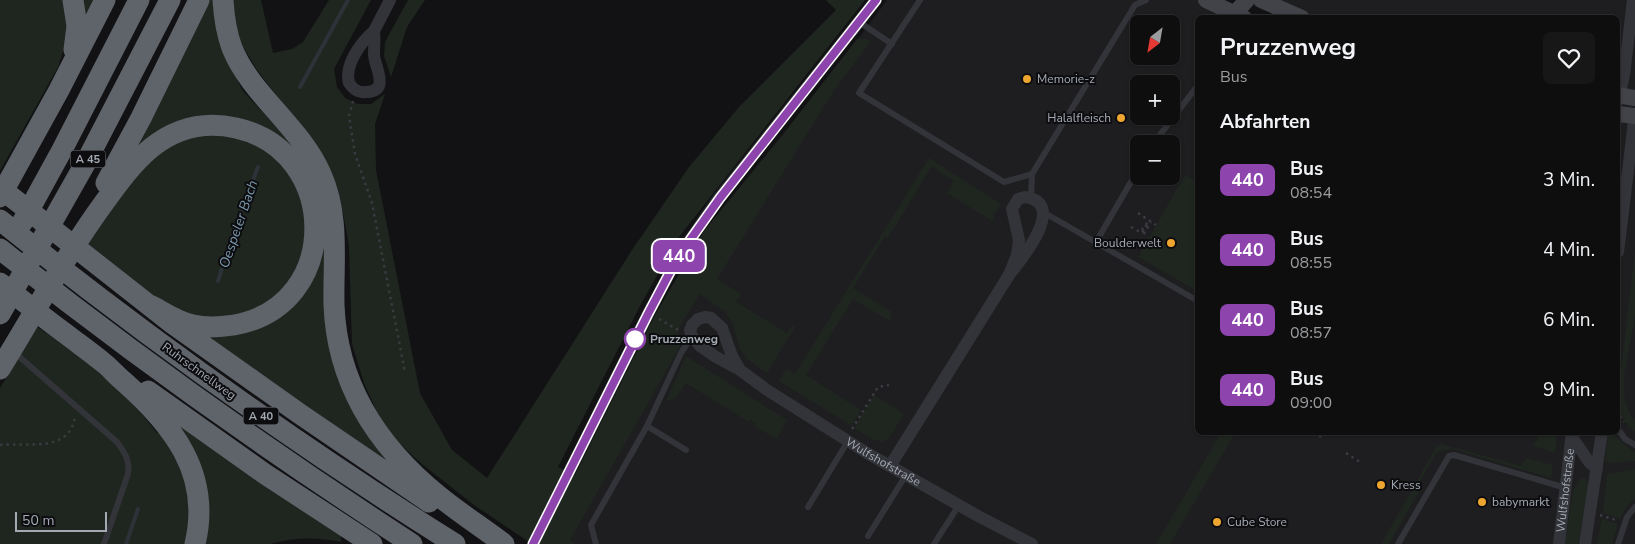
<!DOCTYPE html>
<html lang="de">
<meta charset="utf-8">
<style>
body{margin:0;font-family:"Nunito Sans",sans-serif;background:#171718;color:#f1f3f6;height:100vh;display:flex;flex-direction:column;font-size:19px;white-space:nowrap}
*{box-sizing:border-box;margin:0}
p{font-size:16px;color:#9b9c9e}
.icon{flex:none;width:28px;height:28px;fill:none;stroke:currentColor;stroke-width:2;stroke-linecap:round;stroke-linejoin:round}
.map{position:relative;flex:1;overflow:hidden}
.details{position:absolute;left:1195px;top:15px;width:425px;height:420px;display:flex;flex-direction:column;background:#0e0e0f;border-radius:8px;box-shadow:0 1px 4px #0004,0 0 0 1px #2e2e2f}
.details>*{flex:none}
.badge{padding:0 10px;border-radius:8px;font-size:18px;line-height:32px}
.needle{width:32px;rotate:211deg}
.tools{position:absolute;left:1130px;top:15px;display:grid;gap:10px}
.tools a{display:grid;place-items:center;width:50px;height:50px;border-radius:8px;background:#0e0e0f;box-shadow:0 1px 4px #0004,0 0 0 1px #2e2e2f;font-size:25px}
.scale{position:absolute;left:15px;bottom:12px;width:92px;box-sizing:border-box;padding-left:5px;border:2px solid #a4aab4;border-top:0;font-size:14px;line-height:18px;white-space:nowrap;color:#a4aab4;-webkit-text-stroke:4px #0d0d0f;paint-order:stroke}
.map>.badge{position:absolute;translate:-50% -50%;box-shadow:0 0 0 2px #fff}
h2{padding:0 25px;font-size:19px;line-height:45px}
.round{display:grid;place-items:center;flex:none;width:52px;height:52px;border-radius:8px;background:#171718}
.overview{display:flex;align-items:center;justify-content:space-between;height:85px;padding:0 25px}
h1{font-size:24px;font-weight:700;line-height:38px}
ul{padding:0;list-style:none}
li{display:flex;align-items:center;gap:15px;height:70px;padding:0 25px}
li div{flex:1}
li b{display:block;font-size:19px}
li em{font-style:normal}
li .badge{min-width:55px;font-weight:700;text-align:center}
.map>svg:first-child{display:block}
.built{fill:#1e1e21;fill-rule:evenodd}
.green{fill:#1f261f}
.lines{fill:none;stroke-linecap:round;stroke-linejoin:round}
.stream{stroke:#2b3339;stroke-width:4}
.path{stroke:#393b40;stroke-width:2.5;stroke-dasharray:2.5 4;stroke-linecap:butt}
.lane{stroke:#333439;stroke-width:6}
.street{stroke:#333439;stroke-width:12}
.secondary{stroke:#414349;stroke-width:16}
.highway{stroke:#5f636a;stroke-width:21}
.line-casing{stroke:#fff;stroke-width:11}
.line{stroke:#8e44ad;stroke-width:8}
.poi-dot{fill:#eea630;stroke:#0d0d0f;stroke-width:2}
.stop-dot{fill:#fff;stroke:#8e44ad;stroke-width:2.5}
.labels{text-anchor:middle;stroke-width:4;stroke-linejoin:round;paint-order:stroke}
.shield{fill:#0d0d0f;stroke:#777b82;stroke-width:1}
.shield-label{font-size:11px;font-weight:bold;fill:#a4aab4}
.poi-label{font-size:12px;fill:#a4aab4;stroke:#0d0d0f;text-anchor:start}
.stop-label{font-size:12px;font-weight:bold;fill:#a4aab4;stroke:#0d0d0f;text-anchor:start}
.street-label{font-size:12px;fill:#a4aab4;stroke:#0d0d0f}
.water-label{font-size:14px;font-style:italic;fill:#7b99af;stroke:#0d0d0f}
</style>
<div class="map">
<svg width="1635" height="544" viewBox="0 0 1635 544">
<rect width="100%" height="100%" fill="#121214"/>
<path class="built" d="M887 0H1199L1236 17 1198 18V432H1618V18H1309L1269 0H1635V544H569L563 540 754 179ZM1139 24H1171V56H1139ZM1139 84H1171V116H1139ZM1139 144H1171V176H1139Z"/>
<path class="green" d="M0 0H96L66 42 58 67 0 171Z
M205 0H216L223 49 242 90 304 157 324 209 334 341 398 473 208 344 217 333 192 316 158 300 86 242Z
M230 0H261L273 53 292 49 303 42 329 0H371L334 69 337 87 345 98 358 104H371L385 94 375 124 376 170 420 393 452 450 487 478 632 250 689 167 739 107 836 10 826 0H865L679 237 641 304 558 467 575 475 654 317 704 231 784 133 857 39 864 38 871 41 833 92 717 279 741 294 736 302 787 333 792 325 795 327 767 373 747 359 740 349 732 322 724 311 700 294 682 322 678 332 681 345 570 540 576 544H532L474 505 423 465 391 436 378 414 364 383 352 344 349 246 343 213 334 181 318 150 257 70 242 45 233 19Z
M408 0H425L407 27 391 77 384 56 385 42Z
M929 158 1001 204 993 216 995 218 992 221 947 193 954 181 936 170 937 168 932 166 888 238 885 236 853 288 892 312 889 317 891 319 890 321 853 299 806 375 861 410 852 426 779 381 786 369 795 374Z
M1185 175 1197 182V291L1138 257Z
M1635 252C1635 273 1635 294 1635 315 1632 344 1612 398 1635 420V431C1622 423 1619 408 1618 394Z
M37 327C82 356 125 391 157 433L176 425 194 429 341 531V542C318 537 294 537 271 544H0V388Z
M686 356 787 420 777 439 754 426 756 423 751 420 749 422 686 383 676 398 666 401Z
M874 395 904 414 889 438 882 442 872 439 854 428Z
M1221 433H1235L1170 544H1156Z
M1541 433H1557L1555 453 1533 446Z
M1610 434C1618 437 1626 447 1635 452V461L1613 463 1605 461 1608 436Z
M1441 444 1521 466 1526 458 1553 465 1551 478 1452 449 1437 452 1416 488 1420 490 1389 544H1381L1436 447Z
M1635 469V499L1627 506 1620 519 1603 513 1607 474Z
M1582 477 1585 478 1589 483 1578 544H1565L1573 490Z
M1602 519 1618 524 1612 544H1597Z"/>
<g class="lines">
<path class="stream" d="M300 87 348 0
M218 281 234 230 258 167
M126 544 138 509"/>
<path class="path" d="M353 101 349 116 355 154 372 203 405 372
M1138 213 1156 225
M1131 227 1140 232 1148 222 1142 233 1143 235 1151 222
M659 319 678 330
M1620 416 1624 422
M852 429 878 387 889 385
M1314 432 1321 437
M0 445C26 442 70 454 75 416
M1346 453 1360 462
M1600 515 1616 520"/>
<path class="lane" d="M920 0 859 93 1004 182 1032 174 1135 5 1146 0
M859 22 892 44
M1153 144 1198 85
M1031 198 1032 174
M1043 212 1198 301
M1096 242 1139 168
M15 353 117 442C125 453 130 460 128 474L104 544
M1618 429 1625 439 1635 445
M686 450 647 426 681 353 692 336
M808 507 848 441
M868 536 906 475
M596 544 591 525 647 426
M934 544 959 505
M1398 544 1449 456 1454 455 1566 488
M1618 544 1627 517 1635 507"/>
<g class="street">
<path d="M374 31C375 40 374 46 374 55 375 68 391 92 365 92 358 93 353 89 349 83 344 65 361 42 374 31Z"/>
<path d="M374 31 390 0"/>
<path d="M1618 101 1624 75 1633 0"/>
<path d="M1025 197C1068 203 1022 259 1009 275L1017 255 1019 240 1012 209 1018 199Z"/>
<path d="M1618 252 1635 114"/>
<path id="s1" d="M740 370 732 356 722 328 711 318 705 317 698 319 692 325 690 331 692 336 700 346 716 357 740 370 767 390 867 453 978 516 1032 544"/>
<path d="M1572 437 1589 462 1597 469"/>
<path d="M890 466 1009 275"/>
<path d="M533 544 648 314 678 257 719 198 876 0"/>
<path id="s2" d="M1559 544 1572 432"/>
<path d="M1585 544 1602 432"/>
</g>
<path class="secondary" d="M1206 0 1244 18
M1261 0 1302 18
M1234 14 1247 0
M1618 95 1635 98
M1618 114 1635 116"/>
<path class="highway" d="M73 0 77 26 74 50
M223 0C224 17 226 32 232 48 251 95 300 126 321 174 340 217 333 260 334 305 337 385 379 448 440 497 461 514 483 528 504 544
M106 183 141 118 199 0
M0 188 173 324 300 414 429 502
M0 197 59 90 105 0
M0 220C146 337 297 445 455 544
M22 223 62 150 139 0
M0 249C132 354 270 452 412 544
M0 283C22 300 44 318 66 334 79 344 93 354 105 364 111 369 116 375 122 380 172 424 212 473 195 544
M0 314 86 162 170 0
M0 369C35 312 67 253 106 200 120 181 133 163 151 148 176 128 205 121 236 128 340 151 343 306 234 325 221 327 206 328 193 325 178 322 165 313 152 306
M148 391 265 474 372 544"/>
</g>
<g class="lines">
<defs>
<path id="line" d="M533 544 648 314 678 257 720 198 876 0"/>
</defs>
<use href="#line" class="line-casing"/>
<use href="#line" class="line"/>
</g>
<g class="poi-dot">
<circle cx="1027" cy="79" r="5"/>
<circle cx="1121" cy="118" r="5"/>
<circle cx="1171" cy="243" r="5"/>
<circle cx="1381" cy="485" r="5"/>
<circle cx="1482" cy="502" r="5"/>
<circle cx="1217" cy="522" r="5"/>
</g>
<circle class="stop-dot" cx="635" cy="339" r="10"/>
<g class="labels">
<g class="shield">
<rect x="70.5" y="150.5" width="35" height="17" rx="4"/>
<rect x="243.5" y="407.5" width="35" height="17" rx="4"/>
</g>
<g class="shield-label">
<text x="88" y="163">A 45</text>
<text x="261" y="420">A 40</text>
</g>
<g class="poi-label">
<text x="1037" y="83">Memorie-z</text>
<text x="1111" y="122" text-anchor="end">Halalfleisch</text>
<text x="1161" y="247" text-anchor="end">Boulderwelt</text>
<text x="1391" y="489">Kress</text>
<text x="1492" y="506">babymarkt</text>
<text x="1227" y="526">Cube Store</text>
</g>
<g class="stop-label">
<text x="650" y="343">Pruzzenweg</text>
</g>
<g class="street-label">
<text transform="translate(199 371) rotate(36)" y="4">Ruhrschnellweg</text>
<text dy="4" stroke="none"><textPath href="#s1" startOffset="324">Wulfshofstraße</textPath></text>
<text dy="4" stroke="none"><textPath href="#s2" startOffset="54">Wulfshofstraße</textPath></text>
</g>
<g class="water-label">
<text transform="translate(238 224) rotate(-71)" y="5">Oespeler Bach</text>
</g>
</g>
</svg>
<div class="tools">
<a><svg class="needle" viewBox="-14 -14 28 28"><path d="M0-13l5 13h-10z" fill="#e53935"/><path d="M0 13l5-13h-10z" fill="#9b9c9e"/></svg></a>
<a>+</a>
<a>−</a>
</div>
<div class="scale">50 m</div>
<b class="badge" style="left:679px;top:256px;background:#8e44ad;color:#fff">440</b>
<section class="details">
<div class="overview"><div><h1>Pruzzenweg</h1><p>Bus</p></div><a class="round"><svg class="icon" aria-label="heart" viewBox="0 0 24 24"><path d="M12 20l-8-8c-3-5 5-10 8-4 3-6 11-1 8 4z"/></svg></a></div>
<h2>Abfahrten</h2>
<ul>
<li><span class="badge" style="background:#8e44ad;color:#fff">440</span><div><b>Bus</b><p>08:54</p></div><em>3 Min.</em></li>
<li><span class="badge" style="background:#8e44ad;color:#fff">440</span><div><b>Bus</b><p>08:55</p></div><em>4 Min.</em></li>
<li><span class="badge" style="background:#8e44ad;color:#fff">440</span><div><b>Bus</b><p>08:57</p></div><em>6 Min.</em></li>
<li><span class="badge" style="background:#8e44ad;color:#fff">440</span><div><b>Bus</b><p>09:00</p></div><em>9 Min.</em></li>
</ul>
</section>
</div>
